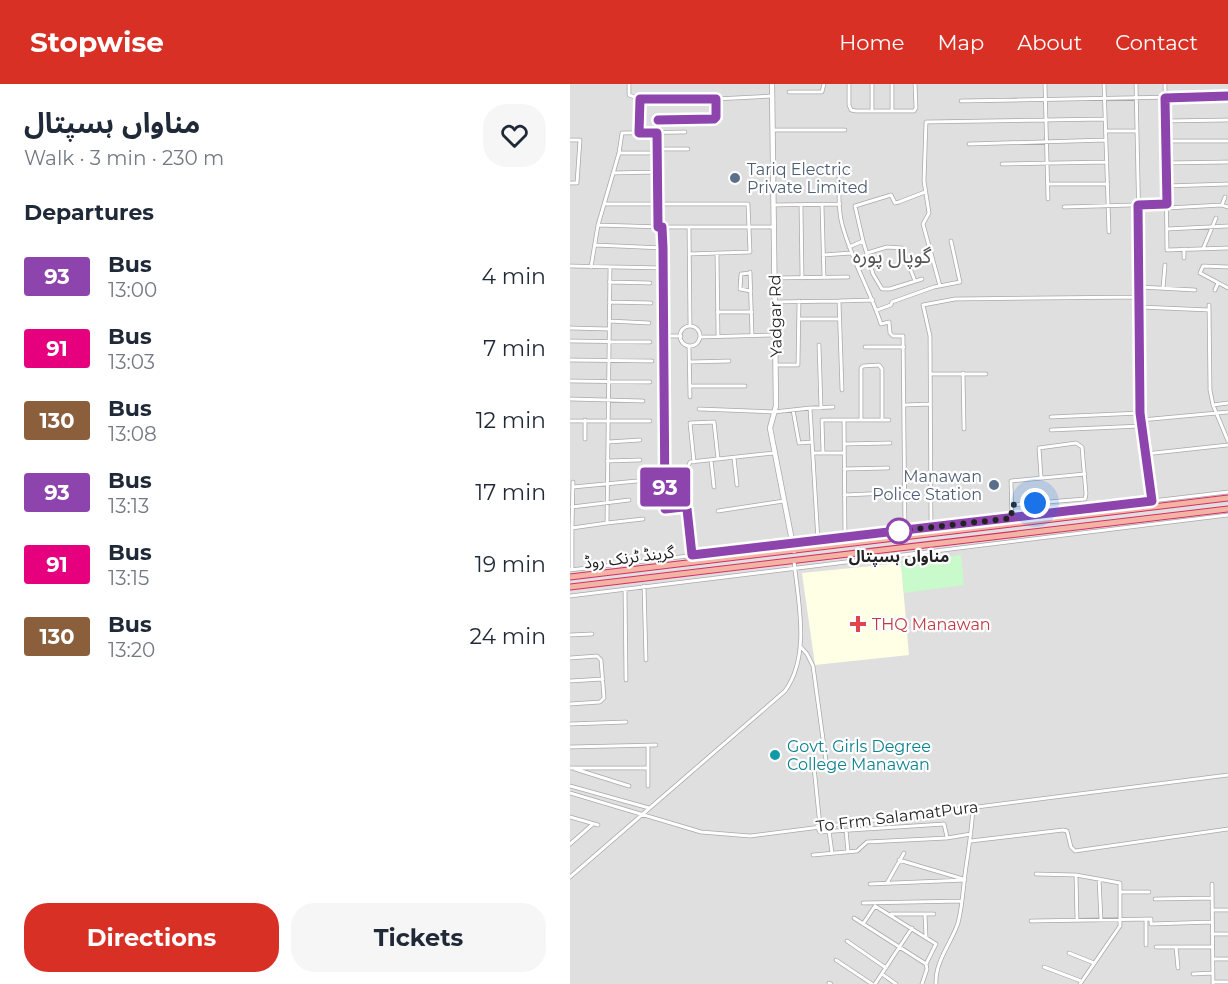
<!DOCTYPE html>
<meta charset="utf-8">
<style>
body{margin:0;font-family:Montserrat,"Noto Sans Arabic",sans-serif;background:#f6f6f7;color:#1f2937;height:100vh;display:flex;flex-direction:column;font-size:22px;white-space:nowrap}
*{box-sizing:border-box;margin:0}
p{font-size:20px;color:#747a83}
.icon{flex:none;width:33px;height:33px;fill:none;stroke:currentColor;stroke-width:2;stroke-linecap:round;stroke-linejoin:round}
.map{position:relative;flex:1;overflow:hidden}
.panel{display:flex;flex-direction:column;background:#fff;width:570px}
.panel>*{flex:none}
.badge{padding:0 12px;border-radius:4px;font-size:21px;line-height:39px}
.you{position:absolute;width:30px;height:30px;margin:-15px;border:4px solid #fff;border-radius:50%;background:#1a73e8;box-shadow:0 0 0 9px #1a73e833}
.map>.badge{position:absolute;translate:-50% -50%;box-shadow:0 0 0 3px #fff}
h2{padding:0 24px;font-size:22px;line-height:54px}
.round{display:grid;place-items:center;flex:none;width:63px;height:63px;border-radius:24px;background:#f6f6f7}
.overview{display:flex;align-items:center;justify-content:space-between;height:102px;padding:0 24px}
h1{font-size:28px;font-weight:700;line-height:45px}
.action{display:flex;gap:12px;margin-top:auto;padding:12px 24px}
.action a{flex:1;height:69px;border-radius:24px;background:#d93025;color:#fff;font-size:24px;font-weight:700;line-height:69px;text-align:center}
.action a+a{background:#f6f6f7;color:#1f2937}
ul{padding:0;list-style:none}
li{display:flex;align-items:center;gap:18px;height:72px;padding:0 24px}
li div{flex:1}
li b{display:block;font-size:22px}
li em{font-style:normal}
li .badge{min-width:66px;font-weight:700;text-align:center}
header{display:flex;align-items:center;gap:36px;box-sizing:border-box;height:84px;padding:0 30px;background:#d93025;color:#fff}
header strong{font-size:28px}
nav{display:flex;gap:33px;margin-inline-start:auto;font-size:21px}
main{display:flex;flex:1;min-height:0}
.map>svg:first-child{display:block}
.residential{fill:#e0dfdf}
.education{fill:#ffffe5}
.park{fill:#c8facc}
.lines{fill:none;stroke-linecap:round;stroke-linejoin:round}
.minor-casing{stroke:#a9a9a9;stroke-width:4.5}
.tertiary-casing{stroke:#a9a9a9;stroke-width:6}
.trunk-casing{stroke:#dc2a67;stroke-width:7}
.minor{stroke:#fff;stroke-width:3}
.tertiary{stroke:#fff;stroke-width:4.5}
.trunk{stroke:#f2b4a3;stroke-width:5}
.line-casing{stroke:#fff;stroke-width:14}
.line{stroke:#8e44ad;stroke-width:9}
.walk{stroke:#222;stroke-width:6;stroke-dasharray:0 10.8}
.service-dot{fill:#5c6f8a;stroke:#fff;stroke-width:2}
.stop-dot{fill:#fff;stroke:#8e44ad;stroke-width:3}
.health-dot{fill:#e0444e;stroke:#fff;stroke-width:2}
.culture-dot{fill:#0f9aa8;stroke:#fff;stroke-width:2}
.labels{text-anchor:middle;stroke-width:4.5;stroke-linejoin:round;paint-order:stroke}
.service-label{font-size:16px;fill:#4e5e75;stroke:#fff;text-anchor:start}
.street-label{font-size:16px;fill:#222;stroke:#fff}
.stop-label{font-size:16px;font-weight:bold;fill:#222;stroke:#fff}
.health-label{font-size:16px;fill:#be3a42;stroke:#fff;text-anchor:start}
.culture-label{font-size:16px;fill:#0d838f;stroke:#fff;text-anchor:start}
.quarter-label{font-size:20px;fill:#555;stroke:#fff}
</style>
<header>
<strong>Stopwise</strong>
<nav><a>Home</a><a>Map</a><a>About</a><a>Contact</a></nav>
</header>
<main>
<section class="panel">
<div class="overview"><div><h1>مناواں ہسپتال</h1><p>Walk · 3 min · 230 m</p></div><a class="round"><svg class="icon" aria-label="heart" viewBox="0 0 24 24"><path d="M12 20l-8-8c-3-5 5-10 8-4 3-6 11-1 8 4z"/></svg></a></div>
<h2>Departures</h2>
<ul>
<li><span class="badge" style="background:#8e44ad;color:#fff">93</span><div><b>Bus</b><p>13:00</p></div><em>4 min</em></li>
<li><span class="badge" style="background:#e6007e;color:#fff">91</span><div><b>Bus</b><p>13:03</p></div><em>7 min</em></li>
<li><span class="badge" style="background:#8b5e3c;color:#fff">130</span><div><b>Bus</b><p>13:08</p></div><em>12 min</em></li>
<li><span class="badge" style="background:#8e44ad;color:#fff">93</span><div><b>Bus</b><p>13:13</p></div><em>17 min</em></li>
<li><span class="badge" style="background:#e6007e;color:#fff">91</span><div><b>Bus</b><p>13:15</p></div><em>19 min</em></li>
<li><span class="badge" style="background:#8b5e3c;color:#fff">130</span><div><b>Bus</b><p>13:20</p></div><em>24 min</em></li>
</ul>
<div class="action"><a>Directions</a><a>Tickets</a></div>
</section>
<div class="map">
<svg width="658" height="900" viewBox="0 0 658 900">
<rect width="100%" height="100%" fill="#f2efe9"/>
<path class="residential" d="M0 0H658V900H0Z"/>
<path class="education" d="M331 479 339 571 245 581 232 489Z"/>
<path class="park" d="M391 471 394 501 334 509 331 479 350 476 364 478 371 474Z"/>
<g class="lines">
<defs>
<path id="minor" d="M59 0V11L70 15H146L202 12
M279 0V21L281 26 286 27H344L346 24 345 0
M302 0V27
M322 0V27
M475 0 478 115
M534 0 539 148
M566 0 570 192V329L582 417
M595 0 597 166 658 164
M219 8H252L254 0
M391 17 658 12
M88 36 145 34 146 15
M596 37 658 36
M203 46H275
M536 47H567
M69 49 70 15
M87 49 88 143
M0 56H10L7 99H0
M596 57H658
M399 60 536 56
M87 65H118
M49 69H86
M596 79 658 78
M432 80 537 78
M43 89 86 88
M269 94C269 109 268 126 272 140 281 175 300 206 311 240L319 238 320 249 323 252H333L335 447
M478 100H538
M596 102 658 100
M34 120H178L180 168 119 170
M203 121 270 120
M231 121 232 194
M252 121 254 194
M652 121 658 123
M494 123 597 120
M597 124 652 121 655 113
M28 141 92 143 94 252
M92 143H204
M119 143 120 242
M597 145 658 142
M293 157 303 190 312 205H320L352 195
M25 161 93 164
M279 163 293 157 285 122 321 111 325 119 329 118 355 108
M633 165 646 134
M297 169 317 163 332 164 345 197
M147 170 148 252
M253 171 281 169
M614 174V165
M0 182 93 184
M21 183 28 141 49 69 52 49 115 48
M658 183 633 182 630 189 658 204
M180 188 182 252
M180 189 171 190 170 205 181 207
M204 194 278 193
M39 198 80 199
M370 202 353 140 359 129 354 97 356 38 535 35
M570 203 625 206
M593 204 595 181
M645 206 648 199
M269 217 303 216
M39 218 81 219
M204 218 269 217 272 306
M639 221 640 306 643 321
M570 223 639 226
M307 226 321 221 322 218 364 203 390 198 381 157
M147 228H182
M229 235H269
M39 237 79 239
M110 252a10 10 0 1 1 20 0a10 10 0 1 1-20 0Z
M0 244 39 245
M111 252H94L95 425 113 423 117 425 122 472
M130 253 205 251
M0 257 80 258
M249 261 251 324
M119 262 120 313
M295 263H334
M0 276 82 277
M120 278 159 277
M206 281H228L229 217
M393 289 394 345
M360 290H416
M0 297 80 298
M120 302H175
M0 315 73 317
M658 319 643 321 658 357
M335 321 360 320
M240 324 263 323
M129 325 204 328 240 324 248 457
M223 326 229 359 242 358
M481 333 570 329
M15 336V355
M291 336V284L293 282 309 281 312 285V336
M571 336 658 328
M0 337H80
M481 346 571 342
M38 358 70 356
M274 360 320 359
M243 369H274
M253 369 252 336H274
M575 370 658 361
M164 374 167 401
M141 376 144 403
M37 377 70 376
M124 378 120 339 144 338 148 375
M274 385 318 384
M3 403 67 397
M121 406 118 383 120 378 204 369
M274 411 320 409
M441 421 515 415 516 410 512 363 506 359 469 364 471 393
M2 423 59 416
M148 427 214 417
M442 434 441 397 515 390
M37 439 73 435
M2 444 3 398
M361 444 360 252 353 221 385 215 570 213
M275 454 274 336H319
M2 485V444L37 439 40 183
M0 486 658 408
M74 502 76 576
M55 505 56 596
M0 512 658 431
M0 551 22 550
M230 562 237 570 243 582 256 677 254 680 244 683 250 742
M0 574 27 572 31 576 34 614 30 618 0 620
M0 597 33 595
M0 640 56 638
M78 661V702
M0 663 86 661
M0 684H78
M5 685 59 702
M0 702 79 724
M0 709 131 748 180 752 658 691
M0 733 28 741
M247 742 250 748 374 740 377 753
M276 746 278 768
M259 747 262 769
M401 757 493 746 497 747 501 763 505 767 658 745
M0 760 23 740
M243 771 287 767 297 758 377 754 401 750
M329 776 393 795
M466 790 506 791 550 799V842L510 900
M506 791 507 837
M0 793 215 607C241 571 228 517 224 477
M529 795 531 836
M317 799 334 769
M300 800 395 796
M642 800 643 900
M550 808H579
M585 815 642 814
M293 819 392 817
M642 826H658
M321 830H364
M355 831 356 853
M284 834 356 880
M576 835V861
M461 837 581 835V840L642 838
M293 840 305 822 366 860 356 880 357 885 352 900
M642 850H658
M277 857 316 884
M586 863H642
M606 863 608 884
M499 869 524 879
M643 875H658
M266 876 302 900
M474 883 511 897
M312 890 326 900
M623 890 643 889
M643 898H658
M259 899 261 900
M305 900 342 844
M366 900C365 877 381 860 388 839 393 820 393 802 396 783 399 763 402 744 403 723"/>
<path id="tertiary" d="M202 0 206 322 200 344 224 467"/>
<path id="trunk" d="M0 493 658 414
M0 503 658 425"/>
</defs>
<use href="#minor" class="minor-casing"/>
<use href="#tertiary" class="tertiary-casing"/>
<use href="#trunk" class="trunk-casing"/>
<use href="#minor" class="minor"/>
<use href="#tertiary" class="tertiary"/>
<use href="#trunk" class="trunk"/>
</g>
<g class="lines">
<defs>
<path id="line" d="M88 36 144 35 146 33V15H70L69 49H87L88 143H92L93 164 95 425 113 423 117 425 122 471 582 417 570 329 568 121 597 120 595 14 658 12"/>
</defs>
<use href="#line" class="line-casing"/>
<use href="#line" class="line"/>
<path class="walk" d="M329 447 442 434 441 421 465 419"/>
</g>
<g class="service-dot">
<circle cx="165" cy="94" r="6"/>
<circle cx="424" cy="401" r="6"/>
</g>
<circle class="stop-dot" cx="329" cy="447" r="12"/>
<path class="health-dot" d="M285 531h6v6h6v6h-6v6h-6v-6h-6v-6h6z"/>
<circle class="culture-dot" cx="205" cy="671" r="6"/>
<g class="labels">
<g class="service-label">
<text x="177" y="91">Tariq Electric<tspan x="177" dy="18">Private Limited</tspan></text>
<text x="412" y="398" text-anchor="end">Manawan<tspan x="412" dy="18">Police Station</tspan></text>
</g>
<g class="street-label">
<text transform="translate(205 232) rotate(-91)" y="6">Yadgar Rd</text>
<text transform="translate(59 473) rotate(-7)" y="6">گرینڈ ٹرنک روڈ</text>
<text transform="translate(327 732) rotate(-7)" y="6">To Frm SalamatPura</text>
</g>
<g class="stop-label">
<text x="329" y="478">مناواں ہسپتال</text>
</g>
<g class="health-label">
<text x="302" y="546">THQ Manawan</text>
</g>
<g class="culture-label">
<text x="217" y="668">Govt. Girls Degree<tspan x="217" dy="18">College Manawan</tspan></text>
</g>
<g class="quarter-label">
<text x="322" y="179">گوپال پورہ</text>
</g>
</g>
</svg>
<div class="you" style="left:465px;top:419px"></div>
<b class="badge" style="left:95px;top:403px;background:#8e44ad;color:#fff">93</b>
</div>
</main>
